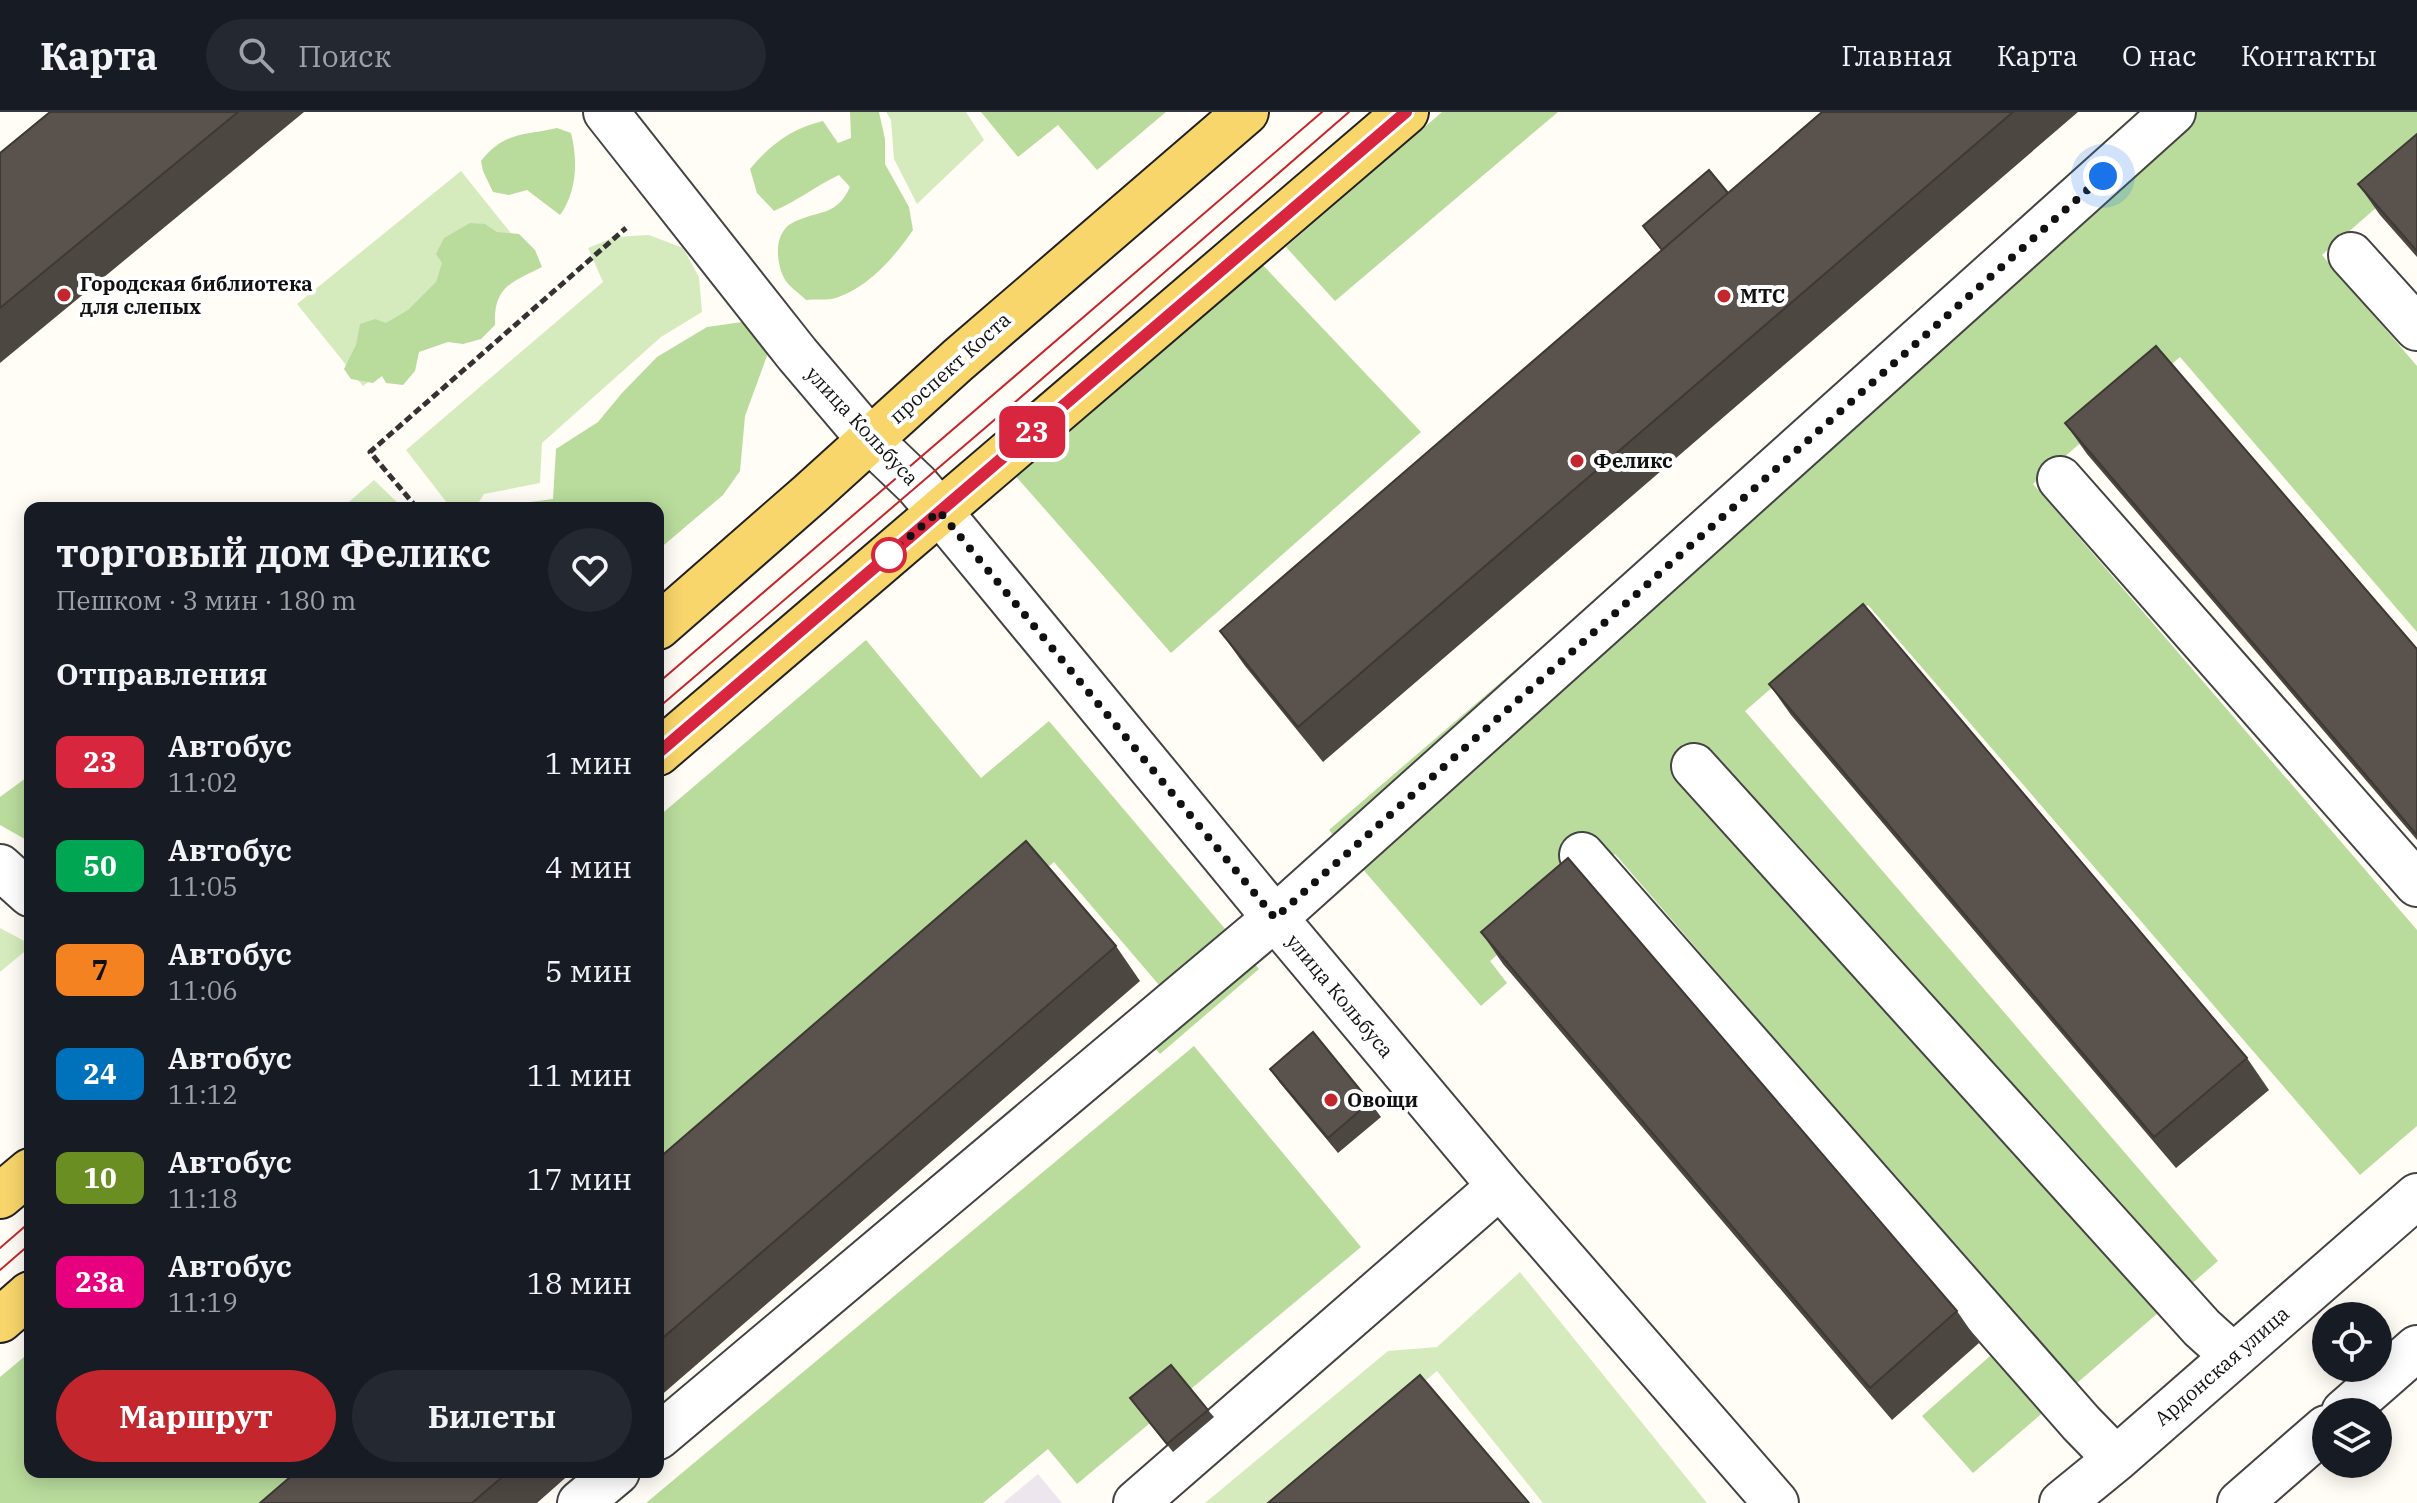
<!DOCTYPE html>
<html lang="ru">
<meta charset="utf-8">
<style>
body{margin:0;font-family:"IBM Plex Serif",serif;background:#242831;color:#f1f3f6;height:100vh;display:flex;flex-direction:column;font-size:30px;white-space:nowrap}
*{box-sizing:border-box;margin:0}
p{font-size:26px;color:#9ea1a6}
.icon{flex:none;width:44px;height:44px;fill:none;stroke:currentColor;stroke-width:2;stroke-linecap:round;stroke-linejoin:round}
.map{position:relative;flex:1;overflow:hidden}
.sheet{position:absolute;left:24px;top:390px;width:640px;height:976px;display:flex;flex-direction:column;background:#171b24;border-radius:16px;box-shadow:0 4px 20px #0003}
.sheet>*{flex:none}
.badge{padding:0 16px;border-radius:12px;font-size:28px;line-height:52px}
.controls{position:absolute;left:2312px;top:1190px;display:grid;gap:16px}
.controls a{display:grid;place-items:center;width:80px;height:80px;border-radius:50%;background:#171b24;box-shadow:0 4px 20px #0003;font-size:40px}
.you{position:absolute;width:40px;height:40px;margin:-20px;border:6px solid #fff;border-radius:50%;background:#1a73e8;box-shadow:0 0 0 12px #1a73e833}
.map>.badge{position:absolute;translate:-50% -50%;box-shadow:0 0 0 4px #fff}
h2{padding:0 32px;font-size:30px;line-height:72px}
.round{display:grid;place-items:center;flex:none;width:84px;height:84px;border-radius:42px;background:#242831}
.overview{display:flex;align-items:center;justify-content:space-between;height:136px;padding:0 32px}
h1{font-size:38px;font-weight:700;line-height:60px}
.action{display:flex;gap:16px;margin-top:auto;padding:16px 32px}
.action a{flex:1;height:92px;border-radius:48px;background:#c4262e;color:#fff;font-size:32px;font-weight:700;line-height:92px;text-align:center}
.action a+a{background:#242831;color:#f1f3f6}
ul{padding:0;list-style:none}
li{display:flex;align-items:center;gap:24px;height:104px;padding:0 32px}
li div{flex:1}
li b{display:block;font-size:30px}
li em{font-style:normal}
li .badge{min-width:88px;font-weight:700;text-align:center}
header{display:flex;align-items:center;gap:48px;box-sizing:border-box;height:112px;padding:0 40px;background:#171b24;border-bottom:2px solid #363941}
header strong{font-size:38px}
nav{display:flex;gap:44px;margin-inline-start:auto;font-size:28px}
.search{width:560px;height:72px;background:#242831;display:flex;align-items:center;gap:20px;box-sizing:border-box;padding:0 28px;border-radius:44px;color:#9ea1a6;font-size:30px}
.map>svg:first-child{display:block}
.industrial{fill:#eee6ef}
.green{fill:#d5ebbd}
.forest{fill:#b9dc9c}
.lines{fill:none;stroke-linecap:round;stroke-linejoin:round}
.minor-casing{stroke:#444;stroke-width:48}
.major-casing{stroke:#222;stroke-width:48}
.path{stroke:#333;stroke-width:5;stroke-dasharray:8 4;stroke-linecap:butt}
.minor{stroke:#fff;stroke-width:44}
.major{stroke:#f9d66b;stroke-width:44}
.tram{stroke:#c4262e;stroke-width:2}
.wall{fill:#4d4742}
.building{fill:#5a524d;stroke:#3f3936;stroke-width:2}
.line-casing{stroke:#fff;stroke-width:18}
.line{stroke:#d7263d;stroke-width:12}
.walk{stroke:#111;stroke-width:8;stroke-dasharray:0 14.4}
.poi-dot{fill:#c4262e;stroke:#fff;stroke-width:3}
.stop-dot{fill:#fff;stroke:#d7263d;stroke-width:4}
.labels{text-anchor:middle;stroke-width:8;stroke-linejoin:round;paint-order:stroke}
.poi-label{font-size:20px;font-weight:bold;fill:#111;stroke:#fff;text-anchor:start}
.street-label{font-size:20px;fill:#111;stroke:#fff}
</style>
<header>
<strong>Карта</strong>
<div class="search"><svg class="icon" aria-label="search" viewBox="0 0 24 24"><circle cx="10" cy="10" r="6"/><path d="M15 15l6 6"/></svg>Поиск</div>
<nav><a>Главная</a><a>Карта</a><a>О нас</a><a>Контакты</a></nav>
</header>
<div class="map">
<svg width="2417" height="1391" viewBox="0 0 2417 1391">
<rect width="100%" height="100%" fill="#fffdf5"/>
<path class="industrial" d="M1038 1362 1062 1391H1003Z"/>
<path class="green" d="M886 0H966L984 28 917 92 894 47 891 8Z
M461 59 527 141 363 274 297 192Z
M649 123 683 136 699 165 702 200 661 225 542 331 540 371 484 382 475 396H451L406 338 603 170 588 136 615 125Z
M374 368 403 396H342Z
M0 816 30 832V835L0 860Z
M1520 1160 1707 1391H1543L1437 1259 1277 1391H1205L1388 1239 1437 1235Z"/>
<path class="forest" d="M850 0H879L885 27V52L909 95 913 118C894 146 866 178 832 187 824 188 814 187 806 188 799 181 788 174 784 166 775 148 774 119 794 110 819 98 837 104 850 75L839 63C816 74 797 89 774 99L757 81 750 57C770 33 792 16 823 9L838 31 851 26Z
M981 0H1166L1097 58 1058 13 1018 45Z
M1442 0H1558L1335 189 1286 135Z
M2164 0H2417V60L2322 143 2417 254V520L2180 245 2033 372 2417 818V1014L2360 1063 1868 493 1745 599 2218 1149 1973 1361 1922 1304 2023 1215 1615 742 1490 849 1507 871 1481 894 1329 718Z
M557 16 571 21C578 48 577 80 560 103L527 78 509 83 493 80 483 59 481 49C505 19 523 24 557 16Z
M470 111 485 112 497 120 519 122 535 138 542 155C513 170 493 174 495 213L481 227 463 232 448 230 419 240 415 259 403 273 386 271 382 264 373 271 351 267 344 257 356 233 360 212 375 207 386 211 408 198 436 170 442 151 436 142 444 126Z
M1258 148 1421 320 1171 541 1013 361Z
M742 210 768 241 745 304 740 359 723 383 658 438V396H485L553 387 556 337 598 310 622 281 657 245 707 215Z
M866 528 981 666 1049 609 1259 857 1160 942 1125 902 1159 873 1054 750 658 1087V705Z
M30 663V730L0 713V685Z
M1194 934 1361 1135 1077 1372 1048 1337 983 1391H646Z
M30 1240V1360H337L301 1391H0V1265Z"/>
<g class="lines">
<defs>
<path id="minor" d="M606 0 797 242 870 328 917 373 939 399 1275 806 1500 1074 1776 1391
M2351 143 2417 216
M2060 367 2417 772
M1694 654 2202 1216 2233 1244
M1582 743 2081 1311 2116 1347
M0 755 30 782
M2344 1300 2417 1236
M658 1325 1275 806 2173 0
M580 1391 617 1360
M1136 1391 1500 1074
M2062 1391 2116 1347 2417 1084
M2240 1391 2326 1316"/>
<path id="major" d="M658 515 809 383 958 248 1246 0
M658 641 1406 0
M0 1084 30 1059
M0 1208 30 1182"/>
</defs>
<use href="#minor" class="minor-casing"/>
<use href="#major" class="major-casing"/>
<path class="path" d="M417 396 370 340 626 116"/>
<use href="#minor" class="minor"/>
<use href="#major" class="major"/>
<path class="tram" d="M658 571 1322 0
M658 596 1006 298 1349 0
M0 1136 30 1110
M0 1158 30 1132"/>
</g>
<path class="wall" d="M50 0H304L0 251V41Z
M1822 0H2078L1323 650 1245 554 1220 519 1662 138 1643 114 1728 81Z
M2417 22V145L2380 103 2358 72Z
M2065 311 2417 537V728L2087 342Z
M1769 572 2247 946 2269 978 2176 1056 1791 603Z
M1481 820 1957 1199 1979 1231 1892 1308 1503 852Z
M1116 834 1140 869 658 1286V1047Z
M1270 957 1370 990 1381 1005 1338 1041 1280 971Z
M1130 1286 1208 1298 1214 1305 1173 1340Z
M296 1360H572L537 1391H260Z"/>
<path class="building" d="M50 0H238L0 196V41Z
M1822 0H2013L1298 615 1220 519Z
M2417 22V139L2358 72Z
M1709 58 1728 81 1662 138 1643 114Z
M2156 234 2417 537V723L2065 311Z
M1863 492 2247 946 2154 1025 1769 572Z
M1026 729 1116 834 658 1230V1047Z
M1568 746 1957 1199 1870 1276 1481 820Z
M1313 920 1370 990 1328 1026 1270 957Z
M1171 1253 1208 1298 1167 1332 1130 1286Z
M1420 1263 1529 1391H1268Z
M296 1360H508L472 1391H260Z"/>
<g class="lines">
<defs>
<path id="line" d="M658 641 1406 0"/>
</defs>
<use href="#line" class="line-casing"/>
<use href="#line" class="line"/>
<path class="walk" d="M889 443 939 399 1275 806 2103 64"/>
</g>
<g class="poi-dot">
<circle cx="64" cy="183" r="8"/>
<circle cx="1724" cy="184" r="8"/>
<circle cx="1577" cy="349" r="8"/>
<circle cx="1331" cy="988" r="8"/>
</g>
<circle class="stop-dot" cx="889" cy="443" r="16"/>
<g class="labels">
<g class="poi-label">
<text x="80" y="179">Городская библиотека<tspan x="80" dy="23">для слепых</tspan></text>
<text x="1740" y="191">МТС</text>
<text x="1593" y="356">Феликс</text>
<text x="1347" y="995">Овощи</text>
</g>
<g class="street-label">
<text transform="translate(950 256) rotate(-42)" y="7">проспект Коста</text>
<text transform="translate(862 314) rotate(47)" y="7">улица Кольбуса</text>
<text transform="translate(1340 884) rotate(50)" y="7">улица Кольбуса</text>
<text transform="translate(2222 1254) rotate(-41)" y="7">Ардонская улица</text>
</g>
</g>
</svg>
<div class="controls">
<a><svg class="icon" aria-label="locate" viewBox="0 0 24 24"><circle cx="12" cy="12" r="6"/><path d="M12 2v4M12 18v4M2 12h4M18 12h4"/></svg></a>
<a><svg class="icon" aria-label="layers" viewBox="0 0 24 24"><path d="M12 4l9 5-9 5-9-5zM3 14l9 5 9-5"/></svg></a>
</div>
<div class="you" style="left:2103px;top:64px"></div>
<b class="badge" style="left:1032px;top:320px;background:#d7263d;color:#fff">23</b>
<section class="sheet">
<div class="overview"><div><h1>торговый дом Феликс</h1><p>Пешком · 3 мин · 180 m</p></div><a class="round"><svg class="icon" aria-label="heart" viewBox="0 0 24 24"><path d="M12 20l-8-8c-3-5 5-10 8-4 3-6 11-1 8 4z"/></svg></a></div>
<h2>Отправления</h2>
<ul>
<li><span class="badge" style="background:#d7263d;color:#fff">23</span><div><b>Автобус</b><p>11:02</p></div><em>1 мин</em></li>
<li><span class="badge" style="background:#00a651;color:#fff">50</span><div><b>Автобус</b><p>11:05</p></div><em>4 мин</em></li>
<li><span class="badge" style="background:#f58220;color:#111">7</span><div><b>Автобус</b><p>11:06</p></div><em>5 мин</em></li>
<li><span class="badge" style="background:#0072bc;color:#fff">24</span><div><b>Автобус</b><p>11:12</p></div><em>11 мин</em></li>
<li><span class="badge" style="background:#6b8e23;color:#fff">10</span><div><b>Автобус</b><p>11:18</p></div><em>17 мин</em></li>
<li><span class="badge" style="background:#e6007e;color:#fff">23a</span><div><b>Автобус</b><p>11:19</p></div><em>18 мин</em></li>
</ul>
<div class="action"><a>Маршрут</a><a>Билеты</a></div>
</section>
</div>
